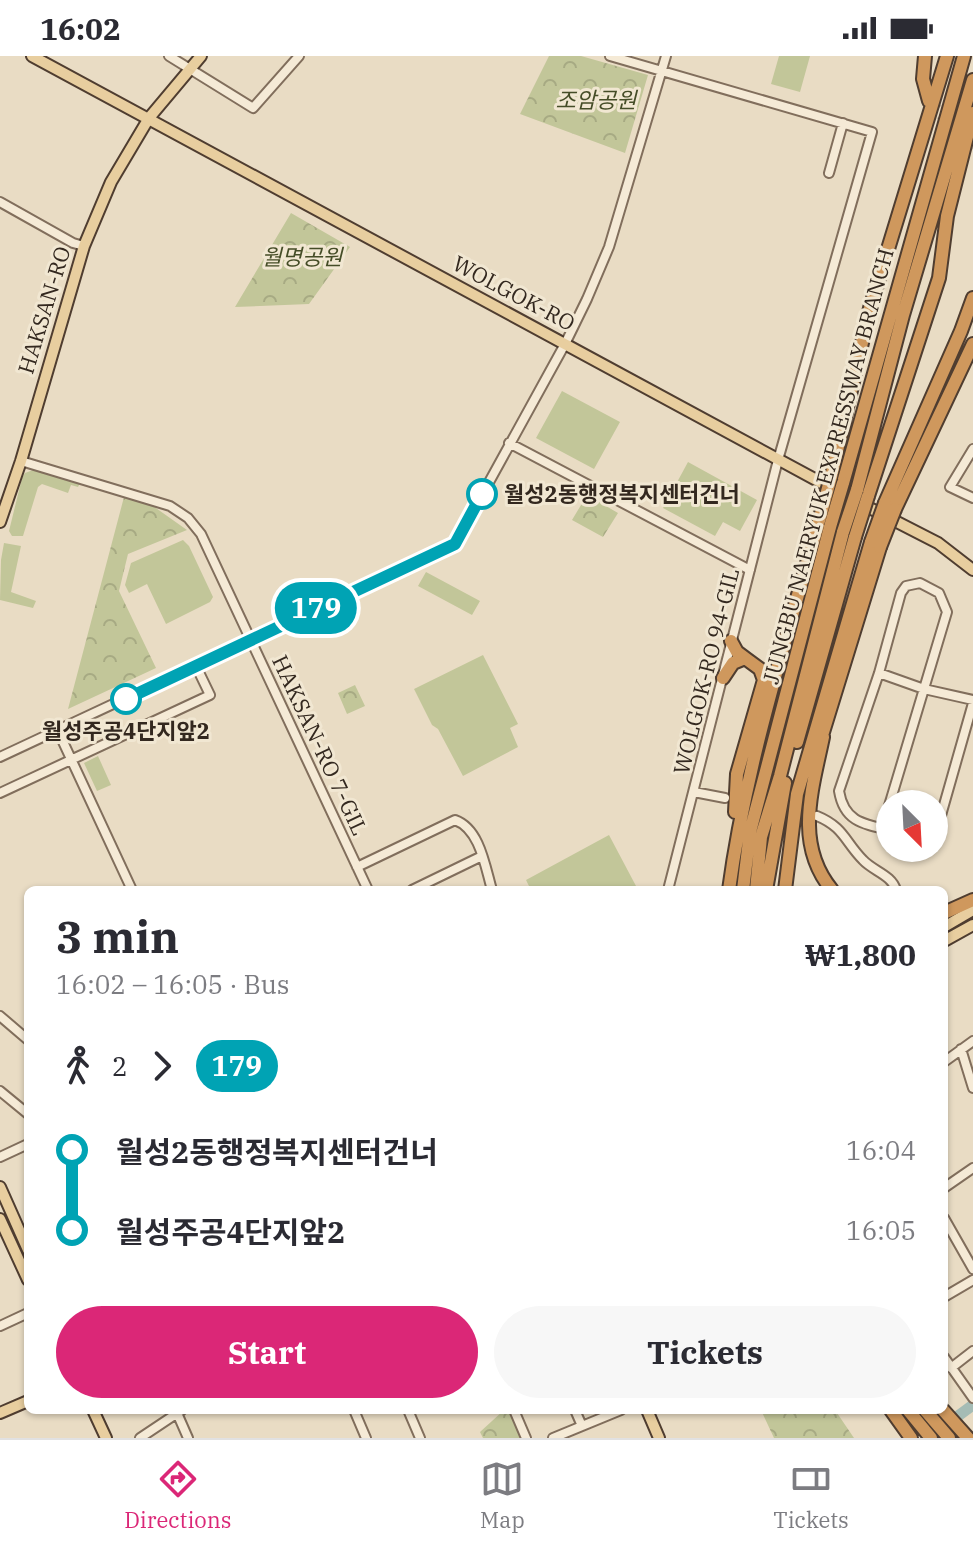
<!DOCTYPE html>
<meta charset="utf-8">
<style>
body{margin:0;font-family:"IBM Plex Serif","Noto Sans KR",serif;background:#f7f7f7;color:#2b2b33;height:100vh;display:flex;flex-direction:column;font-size:30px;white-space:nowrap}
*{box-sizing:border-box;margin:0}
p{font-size:26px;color:#7c7c81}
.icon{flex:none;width:44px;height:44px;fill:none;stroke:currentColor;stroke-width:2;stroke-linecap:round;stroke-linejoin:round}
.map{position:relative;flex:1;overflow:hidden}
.drawer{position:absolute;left:24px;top:830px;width:924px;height:528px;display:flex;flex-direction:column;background:#fff;border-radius:12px;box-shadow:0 2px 6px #0004}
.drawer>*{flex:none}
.badge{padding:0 16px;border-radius:26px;font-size:28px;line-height:52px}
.needle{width:52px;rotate:156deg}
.tools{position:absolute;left:876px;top:734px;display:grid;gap:16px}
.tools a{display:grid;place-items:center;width:72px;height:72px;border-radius:50%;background:#fff;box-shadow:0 2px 6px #0004;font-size:40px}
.map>.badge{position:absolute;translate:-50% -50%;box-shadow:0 0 0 4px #fff}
.legs{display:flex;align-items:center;gap:12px;height:88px;padding:0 32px;font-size:26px}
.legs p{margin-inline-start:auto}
.headline{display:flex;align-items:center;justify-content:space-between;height:136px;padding:0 32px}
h1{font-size:44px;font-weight:800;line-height:60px}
.button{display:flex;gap:16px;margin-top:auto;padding:16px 32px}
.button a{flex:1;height:92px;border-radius:48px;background:#db2777;color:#fff;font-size:32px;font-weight:800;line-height:92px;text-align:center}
.button a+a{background:#f7f7f7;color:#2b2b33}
ul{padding:0 32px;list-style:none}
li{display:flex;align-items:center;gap:28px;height:80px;font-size:30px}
li i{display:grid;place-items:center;width:12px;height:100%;margin:0 10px;background:currentColor}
li i::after{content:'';width:20px;height:20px;margin:-10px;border:6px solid;border-radius:50%;background:#fff}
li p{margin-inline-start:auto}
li:first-child i{background:linear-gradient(#0000 50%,currentColor 0)}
li:last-child i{background:linear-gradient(currentColor 50%,#0000 0)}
.status{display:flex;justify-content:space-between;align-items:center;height:56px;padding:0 40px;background:#fff;direction:ltr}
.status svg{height:22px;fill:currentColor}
.tabs{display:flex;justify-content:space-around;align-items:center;height:112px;border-top:2px solid #e1e1e2;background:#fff;font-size:22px;color:#7c7c81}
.tabs a{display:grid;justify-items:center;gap:4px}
.tabs .active{color:#db2777}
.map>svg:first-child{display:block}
.green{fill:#c2c699}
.forest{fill:url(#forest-crowns)}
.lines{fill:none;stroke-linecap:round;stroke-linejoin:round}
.river{stroke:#a5bcb5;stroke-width:11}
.minor-tunnel{stroke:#c5b8a3;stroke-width:8;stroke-dasharray:8 4;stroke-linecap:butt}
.highway-tunnel{stroke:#c5b8a3;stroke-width:12;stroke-dasharray:12 6;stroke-linecap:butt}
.minor-casing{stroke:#816e5c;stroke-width:12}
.major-casing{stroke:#4f3d30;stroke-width:14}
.highway-casing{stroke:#4f3d30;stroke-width:16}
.minor{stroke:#f5ead6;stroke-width:8}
.major{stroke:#e8ce9f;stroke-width:10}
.highway{stroke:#cf985d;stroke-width:12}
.highway-bridge-casing{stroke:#4f3d30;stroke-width:16;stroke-linecap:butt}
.highway-bridge{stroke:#cf985d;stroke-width:12}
.line-1-casing{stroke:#fff;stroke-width:18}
.line-1{stroke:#00a3b4;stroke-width:12}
.stop-1-dot{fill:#fff;stroke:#00a3b4;stroke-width:4}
.labels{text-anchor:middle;stroke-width:6;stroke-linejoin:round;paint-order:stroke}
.park-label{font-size:22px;font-style:italic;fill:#454d27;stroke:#f1e7d2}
.street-label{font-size:22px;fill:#33281f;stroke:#f1e7d2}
.stop-label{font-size:22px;font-weight:bold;fill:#33281f;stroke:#f1e7d2;text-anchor:start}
</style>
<div class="status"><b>16:02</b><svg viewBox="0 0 49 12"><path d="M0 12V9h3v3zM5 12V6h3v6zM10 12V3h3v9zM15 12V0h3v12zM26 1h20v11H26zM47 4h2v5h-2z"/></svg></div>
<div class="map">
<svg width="973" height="1382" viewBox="0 0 973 1382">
<defs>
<pattern id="forest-crowns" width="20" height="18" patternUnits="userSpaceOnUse" patternTransform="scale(2)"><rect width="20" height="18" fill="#c2c699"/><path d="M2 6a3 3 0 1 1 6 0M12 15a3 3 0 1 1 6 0" fill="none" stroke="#a7aa83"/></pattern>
</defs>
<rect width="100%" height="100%" fill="#e9dcc4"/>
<path class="green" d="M779 0H810L800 36 771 28Z
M562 335 620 366 594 413 536 382Z
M688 406 757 444 740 475 723 466 715 480 663 452Z
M36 413 81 425 78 431 71 429 68 437 42 428 38 431 23 480H12L9 475 22 422 25 417Z
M183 484 189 490 213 541 210 546 166 568 147 528 129 537 125 529 131 507Z
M4 487 21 490 11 536 36 545 33 552 0 544 1 504Z
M426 516 480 545 472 559 418 530Z
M483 599 518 668 510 672 518 691 463 720 438 673 432 669 414 633Z
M98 700 111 729 97 735 84 707Z
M609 779 636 830 629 834H531L526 824Z"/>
<path class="forest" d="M549 0H581L648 19 625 97 520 58Z
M291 157 350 191 309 248 235 251Z
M587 439 618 457 603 481 572 464Z
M124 441 153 450 187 474 128 498 119 535 156 612 68 653Z
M355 629 365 650 347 658 338 637Z
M504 1354H512L524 1382H483L480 1376Z
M761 1354H835L854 1382H774Z"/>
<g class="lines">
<path class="river" d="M935 1377 973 1349"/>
<path class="minor-tunnel" d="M753 747 814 760"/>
<path class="highway-tunnel" d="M929 45 973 93"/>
<defs>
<path id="minor" d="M169 0 253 52 299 0
M610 0 872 76 778 404 668 834
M829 117 843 67
M0 146 73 187 84 190
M509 387 750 514
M973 393 950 431 973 442
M21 405 170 450 188 462 201 478 368 834
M879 617 924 633 973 644
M58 675 132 834
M0 701 455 488 565 288 587 243 609 191 666 0
M694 736 725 742
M0 737 210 639 196 610
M817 760C844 771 845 786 863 804 873 815 892 819 896 834
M882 773 947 556 939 537 920 527 906 530 901 537 879 617 839 735C844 765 862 768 890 774
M934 784 973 647
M357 811 455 764C480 773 485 810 492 834
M412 834 482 800
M0 960 28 984
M961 993 973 1032
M944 1006 973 985
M0 1035 28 1058
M0 1101 28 1088
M944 1132 973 1112
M944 1162 973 1213
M944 1241 973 1224
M0 1270 28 1257
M944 1301 973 1342
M951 1312 973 1295
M354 1354 366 1382
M408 1354 420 1382
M514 1354 526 1382
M575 1354 582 1370
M177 1357 188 1382
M140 1382 182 1354
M553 1382 621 1354"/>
<path id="major" d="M32 0 833 433
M858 446 938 487 973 514
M0 466 21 405 84 190 111 126 149 62 201 0
M944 871 973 854
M944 885 973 869
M0 1131 28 1194
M0 1163 28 1224
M93 1354 106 1382
M647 1354 659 1382
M0 1357 28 1345"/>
<path id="highway" d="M925 0 923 23 929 45
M831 421 870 252 947 0
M843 427 964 0
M857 434 903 259 973 24
M868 440 939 222 947 160 973 57
M885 447 961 275 973 242
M895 453 973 288
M731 585 737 596 745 602
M723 622 733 607 745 602 760 613 764 624 737 718 735 756
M823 681C812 734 794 788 832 834
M797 686 855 481
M820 686 880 491
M729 834C746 708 785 587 819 465
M743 834 750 776 830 471
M756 834 761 781 780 720 843 476
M766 834 785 727
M785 834 797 738 871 486
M944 857 973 844
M891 1354 911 1382
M908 1354 931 1382
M925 1354 949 1382
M943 1354 968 1382"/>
</defs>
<use href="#minor" class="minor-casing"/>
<use href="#major" class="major-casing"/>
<use href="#highway" class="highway-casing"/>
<use href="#minor" class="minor"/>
<use href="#major" class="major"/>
<use href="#highway" class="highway"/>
<defs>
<path id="highway-bridge" d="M819 465 831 421
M830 471 843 427
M843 476 857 434
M855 481 868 440
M871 486 885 447
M880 491 895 453"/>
</defs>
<use href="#highway-bridge" class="highway-bridge-casing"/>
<use href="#highway-bridge" class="highway-bridge"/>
</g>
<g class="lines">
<defs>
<path id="line-1" d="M126 643 455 488 482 438"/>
</defs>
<use href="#line-1" class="line-1-casing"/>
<use href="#line-1" class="line-1"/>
</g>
<g class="stop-1-dot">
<circle cx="482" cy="438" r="14"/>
<circle cx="126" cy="643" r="14"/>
</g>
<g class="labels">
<g class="park-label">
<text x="596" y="52">조암공원</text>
<text x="302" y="209">월명공원</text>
</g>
<g class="street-label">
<text transform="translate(514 237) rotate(28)" y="8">WOLGOK-RO</text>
<text transform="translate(44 254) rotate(-73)" y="8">HAKSAN-RO</text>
<text transform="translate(828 410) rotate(-75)" y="8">JUNGBU NAERYUK EXPRESSWAY BRANCH</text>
<text transform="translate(706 615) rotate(-76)" y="8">WOLGOK-RO 94-GIL</text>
<text transform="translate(320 689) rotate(65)" y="8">HAKSAN-RO 7-GIL</text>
</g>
<g class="stop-label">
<text x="504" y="446">월성2동행정복지센터건너</text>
<text x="126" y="683" text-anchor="middle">월성주공4단지앞2</text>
</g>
</g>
</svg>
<div class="tools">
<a><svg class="needle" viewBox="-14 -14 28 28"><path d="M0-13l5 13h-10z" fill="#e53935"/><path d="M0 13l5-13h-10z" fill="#7c7c81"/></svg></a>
</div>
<b class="badge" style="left:316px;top:552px;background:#00a3b4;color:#fff">179</b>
<section class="drawer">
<div class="headline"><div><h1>3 min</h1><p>16:02 – 16:05 · Bus</p></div><b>₩1,800</b></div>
<div class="legs"><svg class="icon" aria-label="walk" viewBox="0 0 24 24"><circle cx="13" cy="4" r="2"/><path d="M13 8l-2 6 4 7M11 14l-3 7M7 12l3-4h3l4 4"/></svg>2<svg class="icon" aria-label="forward" viewBox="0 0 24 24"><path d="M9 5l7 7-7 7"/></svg><b class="badge" style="background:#00a3b4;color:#fff">179</b></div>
<ul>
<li><i style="color:#00a3b4"></i><b>월성2동행정복지센터건너</b><p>16:04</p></li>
<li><i style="color:#00a3b4"></i><b>월성주공4단지앞2</b><p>16:05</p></li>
</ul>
<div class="button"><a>Start</a><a>Tickets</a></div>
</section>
</div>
<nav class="tabs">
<a class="active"><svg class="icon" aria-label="directions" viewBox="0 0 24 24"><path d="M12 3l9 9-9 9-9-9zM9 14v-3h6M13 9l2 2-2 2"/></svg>Directions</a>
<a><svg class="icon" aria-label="map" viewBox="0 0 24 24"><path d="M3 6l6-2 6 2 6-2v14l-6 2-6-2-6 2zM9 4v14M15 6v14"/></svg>Map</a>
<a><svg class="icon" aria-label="tickets" viewBox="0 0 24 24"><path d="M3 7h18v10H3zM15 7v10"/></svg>Tickets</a>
</nav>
